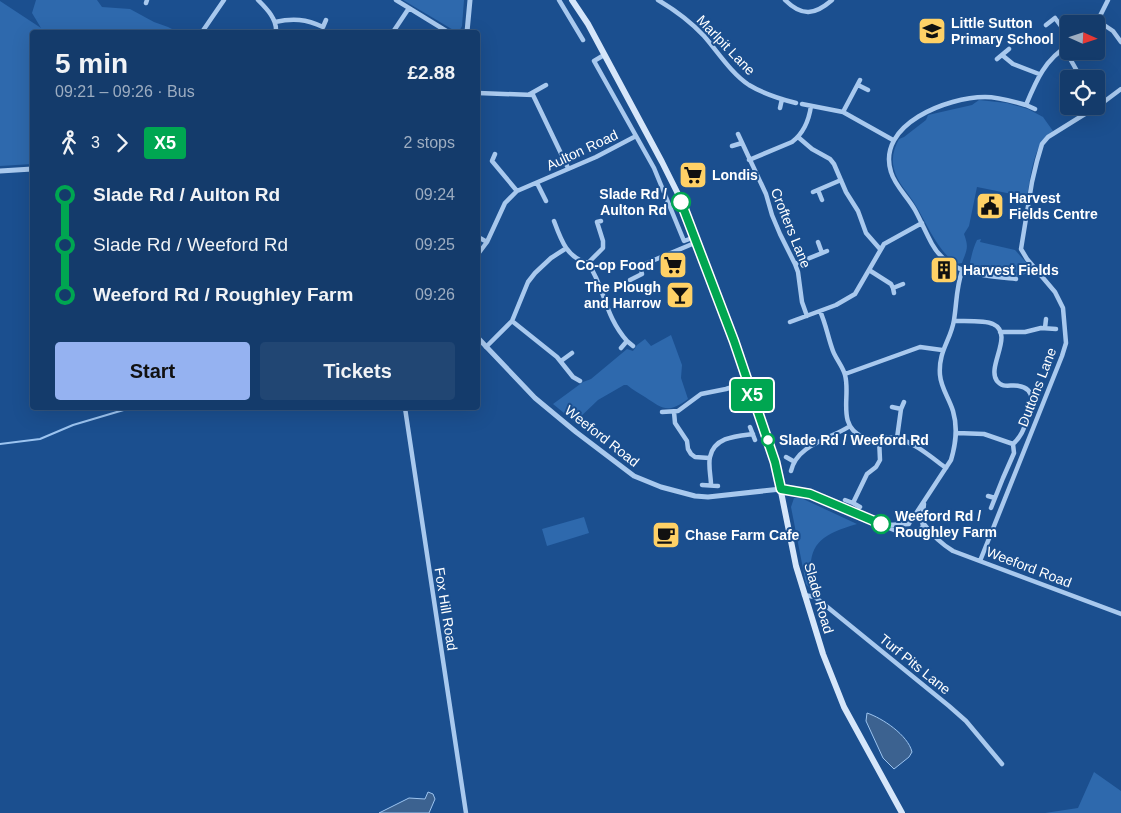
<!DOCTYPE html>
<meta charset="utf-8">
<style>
body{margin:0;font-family:Arial,sans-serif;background:#214673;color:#f1f3f6;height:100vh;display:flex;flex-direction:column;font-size:19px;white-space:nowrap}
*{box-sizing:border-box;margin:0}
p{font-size:16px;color:#9dadc1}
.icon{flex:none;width:28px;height:28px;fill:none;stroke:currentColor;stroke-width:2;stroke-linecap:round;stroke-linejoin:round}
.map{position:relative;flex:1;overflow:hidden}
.drawer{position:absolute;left:30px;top:30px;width:450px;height:380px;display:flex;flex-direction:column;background:#143b6b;border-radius:5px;box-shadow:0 5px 20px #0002,0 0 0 1px #33557e}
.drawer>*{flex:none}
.badge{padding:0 10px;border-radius:4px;font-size:18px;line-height:32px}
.needle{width:32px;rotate:93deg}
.controls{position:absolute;left:1060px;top:15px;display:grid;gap:10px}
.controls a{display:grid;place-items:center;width:45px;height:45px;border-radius:5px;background:#143b6b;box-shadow:0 5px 20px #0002,0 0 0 1px #33557e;font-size:25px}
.map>.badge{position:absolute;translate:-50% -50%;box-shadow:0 0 0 2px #fff}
.legs{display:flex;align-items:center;gap:8px;height:55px;padding:0 25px;font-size:16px}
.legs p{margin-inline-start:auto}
.overview{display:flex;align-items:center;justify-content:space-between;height:85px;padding:0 25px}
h1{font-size:28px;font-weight:700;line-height:38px}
.button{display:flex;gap:10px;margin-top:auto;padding:10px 25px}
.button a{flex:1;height:58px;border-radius:5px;background:#95b2f1;color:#111;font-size:20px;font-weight:700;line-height:58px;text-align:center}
.button a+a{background:#214673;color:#f1f3f6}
ul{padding:0 25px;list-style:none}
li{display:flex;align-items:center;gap:18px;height:50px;font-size:19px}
li i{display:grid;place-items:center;width:8px;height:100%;margin:0 6px;background:currentColor}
li i::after{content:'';width:12px;height:12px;margin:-6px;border:4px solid;border-radius:50%;background:#143b6b}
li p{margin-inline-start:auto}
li:first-child i{background:linear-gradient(#0000 50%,currentColor 0)}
li:last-child i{background:linear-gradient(currentColor 50%,#0000 0)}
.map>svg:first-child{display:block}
.green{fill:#2e69ad}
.water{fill:#3c6290;stroke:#9cc4f0}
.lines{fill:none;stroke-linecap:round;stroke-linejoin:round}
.stream{stroke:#9cc4f0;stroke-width:2}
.minor{stroke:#a9c9ee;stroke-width:4.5}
.tertiary{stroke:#a9c9ee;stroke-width:5}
.secondary{stroke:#d6e6fa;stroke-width:6}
.line-1-casing{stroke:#fff;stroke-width:11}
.line-1{stroke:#00a651;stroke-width:8}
.stop-1-dot{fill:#fff;stroke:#00a651;stroke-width:2.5}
.labels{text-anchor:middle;stroke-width:4;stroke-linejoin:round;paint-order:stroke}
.poi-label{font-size:14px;font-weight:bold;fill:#fff;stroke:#1b4f8f;text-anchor:start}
.street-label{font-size:14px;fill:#fff;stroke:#1b4f8f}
.stop-label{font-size:14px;font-weight:bold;fill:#fff;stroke:#1b4f8f;text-anchor:start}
</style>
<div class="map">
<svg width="1121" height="813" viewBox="0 0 1121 813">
<rect width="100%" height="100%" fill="#1b4f8f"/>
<path class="green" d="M36 0H97L102 7 130 9 154 22 168 27 178 32H32V164L0 166V1L41 28 32 13Z
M403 0H464L462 26 460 30 455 31Z
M979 100 1007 103 1028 109 1043 117 1053 131C1033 143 1031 176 1027 197L977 187 969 226 964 234C969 248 967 249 962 263L956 264C936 248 928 226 916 206 909 193 897 183 894 169 891 158 894 148 899 139L904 137 926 120 928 115 972 105Z
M981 239 980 242 1015 250 1033 270 1019 277 973 270 969 267C971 258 973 248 977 240Z
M671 335 682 365 681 378 688 399C668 414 663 409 645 397 639 393 633 390 627 385H624L598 400 575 422 553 404 583 382 591 379 627 349 633 351 637 345 645 339 651 346Z
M794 498H801L857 524C816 536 806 546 812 591L806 584 791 507Z
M584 517 589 533 547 546 542 529Z
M1094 772 1121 791V813H1045L1078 808Z"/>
<path class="water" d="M867 713C882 718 908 735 912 752L909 757 894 769 883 758 866 721Z
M428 792 433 794 435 799 429 813H379L409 798 425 799Z"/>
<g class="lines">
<path class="stream" d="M0 444 40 439 73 425 127 409"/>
<path class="minor" d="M258 0C267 9 277 19 276 32
M396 0 448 32
M559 0 583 40
M658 0C675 10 691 22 704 36 718 52 731 73 749 85 764 94 780 99 796 103
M785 0C802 17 815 15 832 0
M146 3 147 0
M1098 21 1113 31 1121 42
M275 22C293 18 306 19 323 27L326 20
M1096 24 1108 0
M1046 25 1055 18 1069 37
M202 32 224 0
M393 32 409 8
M1064 48 1077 71 1088 79
M604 55 594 61 654 168 684 241 695 237
M1002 55 1013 64 1039 74
M997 59 1009 49
M858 85 868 90
M1096 90 1101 96
M478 93 533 95 568 168
M530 94 546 85
M802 104 843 112 893 140
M1026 105 1035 109
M780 108 782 99
M843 112 860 80
M738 134 766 194 772 215 780 234 795 264 798 272 802 302 807 316
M798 137 812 149 830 159 834 164 846 192 858 211 866 233 880 249
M732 146 742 143
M495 154 492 161 517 191
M749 160 792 142C804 133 809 120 811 106
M537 183 546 201
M818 190 822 200
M813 192 841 180
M554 221C561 240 567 258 588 263 606 290 604 315 627 341L621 348
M478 237 487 242
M818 242 822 253
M478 254 487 242 505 203 517 191 596 157 636 136
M588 263 603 248V241L597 222 601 221
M795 264 827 251
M869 270 891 284 893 288
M1016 279C985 276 949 275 932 244 926 233 921 221 915 210 908 197 895 186 891 172 876 124 948 97 985 97 999 97 1012 101 1026 105 1036 81 1045 59 1069 45
M630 280 642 274 640 266 697 242
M894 293 893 288 903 284
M820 311C826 324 828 338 833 351 836 359 843 367 845 375 851 396 836 425 863 437 873 443 886 435 897 438 915 443 931 457 946 468
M512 321 557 357 573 377 580 381
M954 321C964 321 985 320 993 324 1015 334 986 367 997 381 1003 389 1011 384 1019 386 1036 389 1033 406 1028 417 1024 428 1022 436 1013 444L984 434 957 433
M790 322 836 305 855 294 884 244 922 223
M1045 328 1046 319
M1000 332H1025L1041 328 1056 329
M627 341 633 346
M486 347 512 321 528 282 535 273 551 258 565 249
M561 361 572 353
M845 374 920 347 942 350
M892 407 901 409
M405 408 466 813
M662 412 678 411 701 394 726 389 748 382
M674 412 675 423 687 441 688 449 691 454 695 457 709 458
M750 427 755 440
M897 438 901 409 904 402
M786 457 793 461
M791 471C797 444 831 439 850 426
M702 485 718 486
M711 485C711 477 708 465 710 457 714 437 736 436 753 434
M781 489 810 494 894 530 917 532 923 527 922 520 918 517 911 519 909 524
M988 496 995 498
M845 500 853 503
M860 507 853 503 867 474 876 467 880 460 879 438
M991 508 1003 478 1014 453 1013 444
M913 518 951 460C956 443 958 428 953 411 949 398 941 388 940 375 938 351 951 340 954 320 957 301 956 289 962 271
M922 520 924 504
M924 524C932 535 940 543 953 551L1121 614
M888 525 909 524
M980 561 1062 356 1066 343 1063 308 1055 292 1027 259 1021 249 1032 182 1037 161 1042 144 1048 137 1101 104 1121 89
M804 595 815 597 949 706 966 721 1002 764"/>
<path class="tertiary" d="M467 32 470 0
M0 171 32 169
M478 338 535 398 576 432 634 476 661 487 695 496 708 497 781 489"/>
<path class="secondary" d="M572 0 588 24 662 162 679 196 734 341 775 462 796 566 823 654 844 707 902 813"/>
</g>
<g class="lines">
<defs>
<path id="line-1" d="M681 202 734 341 775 462 781 489 810 494 881 524"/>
</defs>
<use href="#line-1" class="line-1-casing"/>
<use href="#line-1" class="line-1"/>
</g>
<defs>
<symbol id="school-square" viewBox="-11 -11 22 22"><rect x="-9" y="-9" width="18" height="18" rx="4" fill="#ffd166" stroke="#1b4f8f"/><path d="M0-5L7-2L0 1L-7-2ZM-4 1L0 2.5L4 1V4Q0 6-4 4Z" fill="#111"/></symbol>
<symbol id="supermarket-square" viewBox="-11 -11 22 22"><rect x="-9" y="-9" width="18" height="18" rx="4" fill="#ffd166" stroke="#1b4f8f"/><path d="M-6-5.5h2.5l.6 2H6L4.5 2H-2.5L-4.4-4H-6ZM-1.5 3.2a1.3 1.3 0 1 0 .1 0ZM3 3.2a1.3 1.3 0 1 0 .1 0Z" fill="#111"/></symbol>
<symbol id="civic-square" viewBox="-11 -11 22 22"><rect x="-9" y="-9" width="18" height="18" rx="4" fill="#ffd166" stroke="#1b4f8f"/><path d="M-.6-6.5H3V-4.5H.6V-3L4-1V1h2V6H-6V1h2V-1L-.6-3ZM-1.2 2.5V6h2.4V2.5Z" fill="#111"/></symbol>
<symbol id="building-square" viewBox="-11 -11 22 22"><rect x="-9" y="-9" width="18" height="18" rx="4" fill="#ffd166" stroke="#1b4f8f"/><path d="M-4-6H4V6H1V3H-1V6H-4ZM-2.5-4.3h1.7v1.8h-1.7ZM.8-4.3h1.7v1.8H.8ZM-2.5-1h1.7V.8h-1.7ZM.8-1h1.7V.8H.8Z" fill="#111"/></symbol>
<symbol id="bar-square" viewBox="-11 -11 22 22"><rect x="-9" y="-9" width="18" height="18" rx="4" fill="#ffd166" stroke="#1b4f8f"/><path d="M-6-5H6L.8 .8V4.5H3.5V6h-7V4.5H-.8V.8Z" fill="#111"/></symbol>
<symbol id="cafe-square" viewBox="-11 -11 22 22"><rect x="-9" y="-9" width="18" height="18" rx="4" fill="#ffd166" stroke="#1b4f8f"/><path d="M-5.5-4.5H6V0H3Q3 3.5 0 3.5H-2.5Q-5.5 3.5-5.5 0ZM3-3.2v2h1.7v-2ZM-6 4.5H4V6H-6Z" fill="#111"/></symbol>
</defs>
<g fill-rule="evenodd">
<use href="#school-square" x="916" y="15" width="32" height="32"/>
<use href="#supermarket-square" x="677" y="159" width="32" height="32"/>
<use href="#civic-square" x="974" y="190" width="32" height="32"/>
<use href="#supermarket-square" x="657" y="249" width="32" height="32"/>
<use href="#building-square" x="928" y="254" width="32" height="32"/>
<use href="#bar-square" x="664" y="279" width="32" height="32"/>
<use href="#cafe-square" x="650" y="519" width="32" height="32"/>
</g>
<g class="stop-1-dot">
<circle cx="681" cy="202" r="9"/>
<circle cx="768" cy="440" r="6"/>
<circle cx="881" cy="524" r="9"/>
</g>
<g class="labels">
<g class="poi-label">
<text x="951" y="28">Little Sutton<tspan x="951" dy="16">Primary School</tspan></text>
<text x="712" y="180">Londis</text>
<text x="1009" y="203">Harvest<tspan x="1009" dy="16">Fields Centre</tspan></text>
<text x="654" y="270" text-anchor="end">Co-op Food</text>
<text x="963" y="275">Harvest Fields</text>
<text x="661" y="292" text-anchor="end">The Plough<tspan x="661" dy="16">and Harrow</tspan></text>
<text x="685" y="540">Chase Farm Cafe</text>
</g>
<g class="street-label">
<text transform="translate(726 45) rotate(46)" y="5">Marlpit Lane</text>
<text transform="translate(582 150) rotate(-25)" y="5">Aulton Road</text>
<text transform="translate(791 228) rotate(68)" y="5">Crofters Lane</text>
<text transform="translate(1037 387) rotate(-69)" y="5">Duttons Lane</text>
<text transform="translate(602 436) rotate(38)" y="5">Weeford Road</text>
<text transform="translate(1029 567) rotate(21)" y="5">Weeford Road</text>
<text transform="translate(819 598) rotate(74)" y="5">Slade Road</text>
<text transform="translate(446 609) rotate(81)" y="5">Fox Hill Road</text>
<text transform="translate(915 664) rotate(39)" y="5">Turf Pits Lane</text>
</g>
<g class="stop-label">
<text x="667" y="199" text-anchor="end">Slade Rd /<tspan x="667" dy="16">Aulton Rd</tspan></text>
<text x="779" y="445">Slade Rd / Weeford Rd</text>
<text x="895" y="521">Weeford Rd /<tspan x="895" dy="16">Roughley Farm</tspan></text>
</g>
</g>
</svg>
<div class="controls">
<a><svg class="needle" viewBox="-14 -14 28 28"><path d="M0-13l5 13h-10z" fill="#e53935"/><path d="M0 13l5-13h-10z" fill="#9dadc1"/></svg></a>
<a><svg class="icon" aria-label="locate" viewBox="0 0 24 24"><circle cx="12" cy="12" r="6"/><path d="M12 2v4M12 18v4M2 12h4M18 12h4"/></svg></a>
</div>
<b class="badge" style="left:752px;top:395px;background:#00a651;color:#fff">X5</b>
<section class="drawer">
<div class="overview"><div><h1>5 min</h1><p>09:21 – 09:26 · Bus</p></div><b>£2.88</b></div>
<div class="legs"><svg class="icon" aria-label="walk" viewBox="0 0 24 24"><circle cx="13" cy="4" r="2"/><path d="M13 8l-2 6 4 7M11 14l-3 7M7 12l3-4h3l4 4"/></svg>3<svg class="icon" aria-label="forward" viewBox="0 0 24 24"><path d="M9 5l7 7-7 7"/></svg><b class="badge" style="background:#00a651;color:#fff">X5</b><p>2 stops</p></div>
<ul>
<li><i style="color:#00a651"></i><b>Slade Rd / Aulton Rd</b><p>09:24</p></li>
<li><i style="color:#00a651"></i><span>Slade Rd / Weeford Rd</span><p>09:25</p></li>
<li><i style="color:#00a651"></i><b>Weeford Rd / Roughley Farm</b><p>09:26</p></li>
</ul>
<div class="button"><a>Start</a><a>Tickets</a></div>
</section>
</div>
